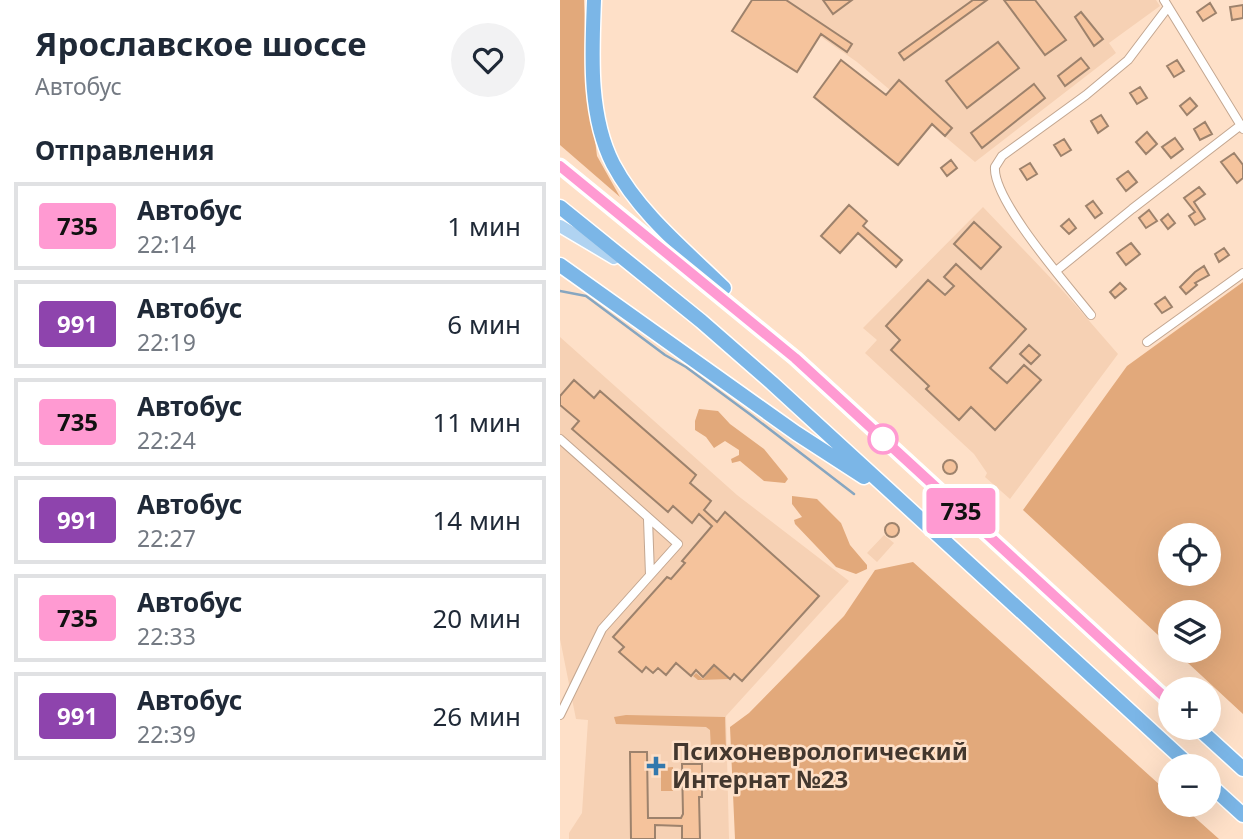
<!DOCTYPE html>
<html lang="ru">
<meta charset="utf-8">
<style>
body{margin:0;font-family:"Noto Sans",sans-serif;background:#f2f2f3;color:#1f2937;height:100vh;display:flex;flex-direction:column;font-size:26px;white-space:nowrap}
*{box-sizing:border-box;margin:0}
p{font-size:23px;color:#747a83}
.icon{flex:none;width:38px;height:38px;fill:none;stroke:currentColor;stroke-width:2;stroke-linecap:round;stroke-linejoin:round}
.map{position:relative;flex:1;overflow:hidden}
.panel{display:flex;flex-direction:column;background:#fff;width:560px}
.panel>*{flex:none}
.badge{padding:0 14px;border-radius:5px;font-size:24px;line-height:46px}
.fabs{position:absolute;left:598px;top:523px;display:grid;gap:14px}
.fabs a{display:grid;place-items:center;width:63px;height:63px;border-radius:50%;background:#fff;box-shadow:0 7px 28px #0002;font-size:35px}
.map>.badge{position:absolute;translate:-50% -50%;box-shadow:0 0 0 4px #fff}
h2{padding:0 35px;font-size:26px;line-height:63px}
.round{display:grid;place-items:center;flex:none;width:74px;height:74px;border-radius:37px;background:#f2f2f3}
.overview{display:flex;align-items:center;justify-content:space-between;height:119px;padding:0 35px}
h1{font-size:33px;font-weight:700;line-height:52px}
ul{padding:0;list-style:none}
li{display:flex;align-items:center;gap:21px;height:88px;margin:0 14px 10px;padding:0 21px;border:4px solid #e0e1e3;border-radius:0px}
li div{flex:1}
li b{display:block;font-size:26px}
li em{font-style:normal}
li .badge{min-width:77px;font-weight:700;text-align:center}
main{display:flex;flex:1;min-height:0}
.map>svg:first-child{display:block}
.built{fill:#f6d1b4}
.green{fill:#e2a97b;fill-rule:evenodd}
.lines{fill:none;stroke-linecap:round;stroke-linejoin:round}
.stream{stroke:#87a6c0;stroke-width:2.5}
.building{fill:#f5c39c;stroke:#9d826c;stroke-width:2}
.street-casing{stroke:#c3a690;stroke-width:10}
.primary-casing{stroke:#fff;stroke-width:15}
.highway-casing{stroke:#fff;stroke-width:17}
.street{stroke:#fff;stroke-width:8}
.primary{stroke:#b0d3f1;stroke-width:12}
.highway{stroke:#7bb6e7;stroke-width:14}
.line-casing{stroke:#fff;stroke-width:16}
.line{stroke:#ff9ad2;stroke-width:10}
.stop-dot{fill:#fff;stroke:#ff9ad2;stroke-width:3.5}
.poi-dot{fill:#3278ad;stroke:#fee0c8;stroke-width:2.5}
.labels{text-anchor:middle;stroke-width:5;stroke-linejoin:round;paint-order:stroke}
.poi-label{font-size:24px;font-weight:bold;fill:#43372e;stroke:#fee0c8;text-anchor:start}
</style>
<main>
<section class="panel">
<div class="overview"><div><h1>Ярославское шоссе</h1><p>Автобус</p></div><a class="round"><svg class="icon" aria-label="heart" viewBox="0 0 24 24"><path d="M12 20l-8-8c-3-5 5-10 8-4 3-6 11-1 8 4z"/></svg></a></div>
<h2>Отправления</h2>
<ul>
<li><span class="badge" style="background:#ff9ad2;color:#111">735</span><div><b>Автобус</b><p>22:14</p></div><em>1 мин</em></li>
<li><span class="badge" style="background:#8e44ad;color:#fff">991</span><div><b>Автобус</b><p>22:19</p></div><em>6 мин</em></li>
<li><span class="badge" style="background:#ff9ad2;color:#111">735</span><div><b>Автобус</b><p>22:24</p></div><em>11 мин</em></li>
<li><span class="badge" style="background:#8e44ad;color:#fff">991</span><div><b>Автобус</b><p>22:27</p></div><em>14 мин</em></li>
<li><span class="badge" style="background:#ff9ad2;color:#111">735</span><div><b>Автобус</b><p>22:33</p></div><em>20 мин</em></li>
<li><span class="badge" style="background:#8e44ad;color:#fff">991</span><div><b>Автобус</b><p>22:39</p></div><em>26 мин</em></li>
</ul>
</section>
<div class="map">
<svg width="683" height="839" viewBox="0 0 683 839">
<rect width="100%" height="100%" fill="#fee0c8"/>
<path class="built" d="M208 0H596L600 6 549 43 556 53 415 162 297 62Z
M423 207 504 292 558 354 450 499 425 477 427 473 414 454 305 353 317 340 303 328Z
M0 337 177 495 289 581 166 716 169 839H9V833L22 813 28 720 16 719 0 639Z
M324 535 334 543 317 562 307 553Z"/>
<path class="green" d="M0 0H24L26 66 37 156 60 197 0 145Z
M683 282V714L615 651H649V612H611V647L463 510 567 366ZM611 536H649V574H611Z
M139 409 158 411 170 424 204 449 226 476 228 479 225 483 204 481 180 461 172 463 171 459 179 455V450L165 441 154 448 146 437 135 430V421Z
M232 496 257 499 281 523 290 545 307 565V569L296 574 276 567 235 524 234 520 242 517 232 504Z
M353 562 611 795V805H621L659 839H175L170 727 189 713 284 616 315 570Z
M154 666 169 679 138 680 133 676 136 673 143 679Z
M66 715 165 717 166 751 151 750 150 730 146 727 56 724 54 717Z
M113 767V791H101V768Z"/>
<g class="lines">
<path class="stream" d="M0 291 26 296 105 355 126 367 191 415 294 494"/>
</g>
<path class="building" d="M192 0H226L292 44 287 52 261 34 237 72 172 31Z
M263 0H292L273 14Z
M413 0H427L344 60 339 53Z
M444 0H475L506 40 485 55Z
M650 3 656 13 643 21 637 12Z
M683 5V18L672 20 670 7Z
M521 12 543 39 534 46 515 17Z
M438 42 459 68 407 108 386 81Z
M521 58 529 68 505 86 498 76Z
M281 60 326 95 339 80 392 128 385 136 372 124 338 165 254 97Z
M617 60 624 71 614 77 607 66Z
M474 84 485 98 422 148 411 133Z
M580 87 587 98 577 104 570 93Z
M630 98 637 106 627 115 620 106Z
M541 115 548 126 538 133 531 121Z
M645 122 652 134 640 140 634 129Z
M587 132 597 144 586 154 576 142Z
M615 138 623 149 611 158 602 147Z
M504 139 511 150 501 156 494 145Z
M674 153 683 165V178L677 183 661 162Z
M391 160 397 168 387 176 381 168Z
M470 163 477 174 467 180 460 169Z
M568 171 577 182 566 191 557 179Z
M639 187 645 194 634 202 645 219 635 225 629 216 635 212 624 198Z
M533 201 542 213 535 218 526 206Z
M289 205 307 221 303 226 342 260 336 267 298 233 280 253 261 236Z
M589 210 597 221 586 228 579 218Z
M608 214 615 223 608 229 601 220Z
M509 219 516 228 509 234 501 226Z
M414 222 441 247 421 269 394 244Z
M571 243 580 254 566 265 557 253Z
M664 248 669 255 659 262 655 254Z
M396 264 466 329 430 368 447 383 464 365 481 380 435 430 411 407 399 420 366 389 369 386 331 350 340 340 326 326 368 280 385 295 394 286 384 277Z
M644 266 649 275 635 283 637 285 626 294 620 287 635 272Z
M560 283 566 289 555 298 550 292Z
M605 297 612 307 602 313 595 304Z
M469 345 480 355 471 364 460 354Z
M14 380 34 398 40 391 136 475 130 483 151 501 144 510 157 522 165 512 259 596 182 681 174 674 170 679 154 665 143 677 136 670 131 676 116 663 106 675 98 668 93 673 86 667 82 672 59 652 64 647 53 637 107 577 111 579 125 563 122 561 152 526 139 514 132 523 113 506 108 512 12 429 19 421 0 405V396Z
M383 467a7 7 0 1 1 14 0a7 7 0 1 1-14 0Z
M325 530a7 7 0 1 1 14 0a7 7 0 1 1-14 0Z
M70 752H87L88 818H121L123 814 122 764H142V797H139L140 839H122V826L95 825V839H71Z"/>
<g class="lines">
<defs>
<path id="street" d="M604 0 683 129
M496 271 572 209 681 125
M531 315C509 287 432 200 435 167L442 156 526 95 568 60 608 7
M587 342 683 273
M0 439 118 544 42 629 0 715
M88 519 90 575"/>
<path id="primary" d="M0 226 54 258"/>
<path id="highway" d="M34 0C32 53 28 115 53 164 79 213 125 250 164 288
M0 166 235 358 611 703
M0 207 141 321 212 383 630 766
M0 265 236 433 304 477
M638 728 683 769
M649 784 683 815"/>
</defs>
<use href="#street" class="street-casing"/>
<use href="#primary" class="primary-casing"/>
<use href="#highway" class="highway-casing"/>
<use href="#street" class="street"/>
<use href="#primary" class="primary"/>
<use href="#highway" class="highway"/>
</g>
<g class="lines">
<defs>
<path id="line" d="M0 166 235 358 611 703"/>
</defs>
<use href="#line" class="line-casing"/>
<use href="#line" class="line"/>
</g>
<circle class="stop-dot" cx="323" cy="439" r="14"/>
<path class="poi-dot" d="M92.5 755.5h7v7h7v7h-7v7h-7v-7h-7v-7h7z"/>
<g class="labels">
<g class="poi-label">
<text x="112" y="760">Психоневрологический<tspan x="112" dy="28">Интернат №23</tspan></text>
</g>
</g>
</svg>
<div class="fabs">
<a><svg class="icon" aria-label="locate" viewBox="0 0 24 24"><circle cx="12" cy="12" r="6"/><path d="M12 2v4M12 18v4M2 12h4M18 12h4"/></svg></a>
<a><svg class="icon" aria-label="layers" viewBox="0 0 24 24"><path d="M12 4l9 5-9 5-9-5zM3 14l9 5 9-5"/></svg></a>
<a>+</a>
<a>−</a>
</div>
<b class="badge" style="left:401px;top:511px;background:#ff9ad2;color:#111">735</b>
</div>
</main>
